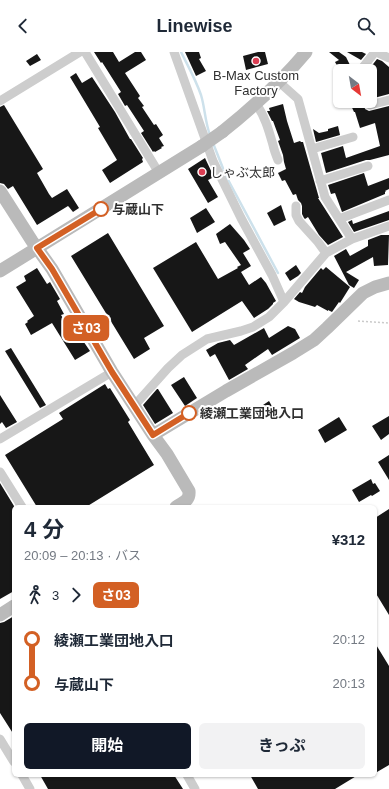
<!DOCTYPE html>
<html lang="ja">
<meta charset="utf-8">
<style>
body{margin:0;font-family:Arial,"Noto Sans JP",sans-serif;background:#f2f2f3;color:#1f2937;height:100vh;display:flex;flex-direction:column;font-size:15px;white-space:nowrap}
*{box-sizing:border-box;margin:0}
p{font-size:13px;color:#747a83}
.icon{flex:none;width:22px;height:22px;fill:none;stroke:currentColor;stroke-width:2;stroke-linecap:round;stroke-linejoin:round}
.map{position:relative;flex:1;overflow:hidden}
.sheet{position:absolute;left:12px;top:453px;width:365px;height:272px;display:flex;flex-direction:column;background:#fff;border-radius:6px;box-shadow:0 1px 3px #0004}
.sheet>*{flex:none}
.badge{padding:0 8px;border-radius:6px;font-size:14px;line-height:26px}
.needle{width:26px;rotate:149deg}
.tools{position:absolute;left:333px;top:12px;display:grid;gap:8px}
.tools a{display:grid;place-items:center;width:44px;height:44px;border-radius:6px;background:#fff;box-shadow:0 1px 3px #0004;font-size:20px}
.map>.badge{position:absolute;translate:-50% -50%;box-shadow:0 0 0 2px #fff}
.legs{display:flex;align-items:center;gap:6px;height:44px;padding:0 12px;font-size:13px}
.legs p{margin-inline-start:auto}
.summary{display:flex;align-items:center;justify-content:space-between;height:68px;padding:0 12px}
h1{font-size:22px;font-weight:700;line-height:30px}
.action{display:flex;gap:8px;margin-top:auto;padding:8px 12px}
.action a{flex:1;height:46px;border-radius:6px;background:#111827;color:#fff;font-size:16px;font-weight:700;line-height:46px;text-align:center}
.action a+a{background:#f2f2f3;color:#1f2937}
ul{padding:0 12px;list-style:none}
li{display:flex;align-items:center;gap:14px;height:44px;font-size:15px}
li i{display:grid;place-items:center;width:6px;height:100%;margin:0 5px;background:currentColor}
li i::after{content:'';width:10px;height:10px;margin:-5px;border:3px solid;border-radius:50%;background:#fff}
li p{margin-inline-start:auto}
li:first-child i{background:linear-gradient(#0000 50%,currentColor 0)}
li:last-child i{background:linear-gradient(currentColor 50%,#0000 0)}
header{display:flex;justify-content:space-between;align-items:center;height:52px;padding:0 12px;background:#fff;font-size:18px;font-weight:700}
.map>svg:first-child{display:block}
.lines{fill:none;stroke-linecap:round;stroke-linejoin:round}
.stream{stroke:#cde1eb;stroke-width:2.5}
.building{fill:#171717}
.path{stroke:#cacaca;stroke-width:1.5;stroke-dasharray:2 2;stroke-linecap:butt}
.street{stroke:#cdcdcd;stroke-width:9}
.secondary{stroke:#bababa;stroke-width:13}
.secondary-bridge{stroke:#bababa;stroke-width:13}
.line-1-casing{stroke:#fff;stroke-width:9}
.line-1{stroke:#d36024;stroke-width:6}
.poi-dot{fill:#dc3e53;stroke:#fff;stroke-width:1.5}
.stop-1-dot{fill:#fff;stroke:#d36024;stroke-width:2}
.labels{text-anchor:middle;stroke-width:4;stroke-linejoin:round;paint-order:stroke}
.poi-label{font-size:13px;fill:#303030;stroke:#fff}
.stop-label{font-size:13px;font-weight:bold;fill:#303030;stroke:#fff;text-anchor:start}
</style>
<header><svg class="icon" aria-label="back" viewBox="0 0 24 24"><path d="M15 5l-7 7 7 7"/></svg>Linewise<svg class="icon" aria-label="search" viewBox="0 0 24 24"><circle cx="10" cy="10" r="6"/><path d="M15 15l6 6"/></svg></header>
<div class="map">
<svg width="389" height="737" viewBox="0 0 389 737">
<rect width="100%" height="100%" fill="#fff"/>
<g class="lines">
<path class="stream" d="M181 0C188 14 196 28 201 43 205 56 205 70 210 83
M213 91 226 124 278 221"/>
</g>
<path class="building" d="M94 0H113L119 10 135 0H141L146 8 125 21 140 44 138 46 144 54 142 55 154 73 156 72 163 83 159 86 164 94 161 95 162 96 155 100 154 99 153 100 141 81 144 79 127 53 125 54 118 42 121 40 102 10 101 11Z
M185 0H199L201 6 199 7 206 19 196 24Z
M258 0H265L268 12 246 18 243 4Z
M329 0H339L346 5 353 19H340L335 10 339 8Z
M347 0H362L366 2 361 8Z
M37 2 41 8 30 14 26 9Z
M377 7 382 9 389 15V42L374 46 371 44 370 41 375 39 370 26V16Z
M76 21 82 31 92 25 115 60 130 87H131L143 106 142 107 143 110 110 131 102 118 117 108 98 76 100 75 70 25Z
M349 49H363L365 57 369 59 389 54V103L370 108H366L326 121 321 101 343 94 346 106 380 94 375 71 360 76 355 60H354Z
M283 52 287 69 294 91 300 89 301 90H303L319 146H318L343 185 328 193 319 183 308 165 305 167 304 166 302 162V154L301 151 298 148 296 142 293 143 285 128 282 129 278 121 286 117 284 110 283 103 278 89 280 88 273 69H272L267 59H270L269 56Z
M4 53 43 117 37 121 49 142 52 146 67 137 79 156 73 160 69 155 68 154 37 173 13 134 8 137 4 132 0 131V55Z
M338 74 340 83 316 90 313 77 319 81 328 79V77Z
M205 106 214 125 208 128 218 145 208 151 188 117Z
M364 121 368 134 389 126V137L385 139 386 140H385V142L342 160 335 141 331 142 328 133Z
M281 153 286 168 274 174 267 161Z
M206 156 215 170 197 181 190 166Z
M389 159V168L354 180 348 170 352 168 353 172Z
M230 172 244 188 250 197 243 201 251 214 241 220 249 233 261 225 266 231 276 249 273 251V252L268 257 254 266 242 249 192 280 153 216 196 190 218 227 238 216 237 215 241 213 225 190 220 192 216 182Z
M108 181 164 274 144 286 150 297 134 307 71 204Z
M381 183H389L388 213 374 214 373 205 346 220 359 228 354 236 349 233 334 204 346 197 350 204 368 194V188Z
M296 213 301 221 298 224 290 229 285 221Z
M326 215 350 235 340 251 339 250 332 260 328 258V259L317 253 315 255 312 254 299 250 294 247 300 240 302 241 305 235 321 216 323 218Z
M37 216 47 232 50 230 60 247 57 249 64 262 61 263 73 282 77 280 90 299 75 308 52 271 31 283 25 272 28 270 27 269 34 264 16 235 26 229 24 224Z
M288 274 295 277 300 286 272 303 268 297 245 313 248 317 229 328 215 302 210 305 206 298 218 291 230 288 234 293 264 276 269 286Z
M11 296 46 353 40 356 5 299Z
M184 325 197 346 185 354 171 333Z
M105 332 108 337 110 336 130 368 128 370 154 413 86 455H37L5 403 63 367 59 361Z
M157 337H158L173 361 155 372 143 353Z
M0 343 17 370 6 376 2 370 0 372Z
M269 349 273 356 264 362 260 355Z
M389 364V382L381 388 372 374Z
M339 365 347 378 325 391 318 378Z
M389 403V428L378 410Z
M371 427 373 432 375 431 380 439 372 444 371 443 359 450 352 438Z
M0 431 14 454V539L0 547Z
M389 457V563L375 540V466Z
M14 564V683L0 661V571L4 570Z
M375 591 389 614V713L377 720 375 716Z
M40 723H174L183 737H48Z
M250 723H358L335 737H258Z"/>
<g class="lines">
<path class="path" d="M358 269 389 271"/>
<path class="street" d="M85 0 159 121
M174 0 213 109 241 166 272 223 284 250
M376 0 389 6
M360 19 375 0
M279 30 298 47 325 145 352 187
M0 49 80 0
M369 49 370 53 389 48
M256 52C265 64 269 79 273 93 274 98 276 103 278 108
M312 97 353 85
M320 129 368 114
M296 154V163L299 169 308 179 318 190 326 201
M339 167 389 148
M134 354 168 316 182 303 207 287 241 279 253 275 269 265 284 250 326 201 352 187 389 174
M0 387 112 320
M0 420 22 455
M0 687 14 710
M22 723 30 737
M187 723 195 737"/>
<path class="secondary" d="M222 80C252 56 281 30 306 0
M0 139 32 189 52 217 112 320 153 383 167 402 189 439C190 449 183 450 176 455
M0 219 202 94
M153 383 226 339 293 301 314 288 327 276 363 241 375 235 389 231
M0 563 14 554"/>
<path class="secondary-bridge" d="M202 94 222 80"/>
</g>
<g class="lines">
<defs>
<path id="line-1" d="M101 157 37 196 52 217 112 320 153 383 189 361"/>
</defs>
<use href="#line-1" class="line-1-casing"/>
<use href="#line-1" class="line-1"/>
</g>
<g class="poi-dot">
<circle cx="256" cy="9" r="4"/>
<circle cx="202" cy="120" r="4"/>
</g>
<g class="stop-1-dot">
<circle cx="101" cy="157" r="7"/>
<circle cx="189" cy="361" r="7"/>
</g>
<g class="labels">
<g class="poi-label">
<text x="256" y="28">B-Max Custom<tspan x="256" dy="15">Factory</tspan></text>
<text x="210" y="125" text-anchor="start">しゃぶ太郎</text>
</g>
<g class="stop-label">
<text x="112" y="162">与蔵山下</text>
<text x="200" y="366">綾瀬工業団地入口</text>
</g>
</g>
</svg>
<div class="tools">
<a><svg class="needle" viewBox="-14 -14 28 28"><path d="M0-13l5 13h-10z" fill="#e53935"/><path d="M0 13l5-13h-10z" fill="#747a83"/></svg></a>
</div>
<b class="badge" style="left:86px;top:276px;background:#d36024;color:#fff">さ03</b>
<section class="sheet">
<div class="summary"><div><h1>4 分</h1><p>20:09 – 20:13 · バス</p></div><b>¥312</b></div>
<div class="legs"><svg class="icon" aria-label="walk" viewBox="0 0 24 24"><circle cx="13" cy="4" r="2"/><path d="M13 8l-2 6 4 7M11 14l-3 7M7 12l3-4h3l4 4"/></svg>3<svg class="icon" aria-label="forward" viewBox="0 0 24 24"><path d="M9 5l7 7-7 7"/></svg><b class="badge" style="background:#d36024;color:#fff">さ03</b></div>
<ul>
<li><i style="color:#d36024"></i><b>綾瀬工業団地入口</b><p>20:12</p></li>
<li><i style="color:#d36024"></i><b>与蔵山下</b><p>20:13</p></li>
</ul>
<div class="action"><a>開始</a><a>きっぷ</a></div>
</section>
</div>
